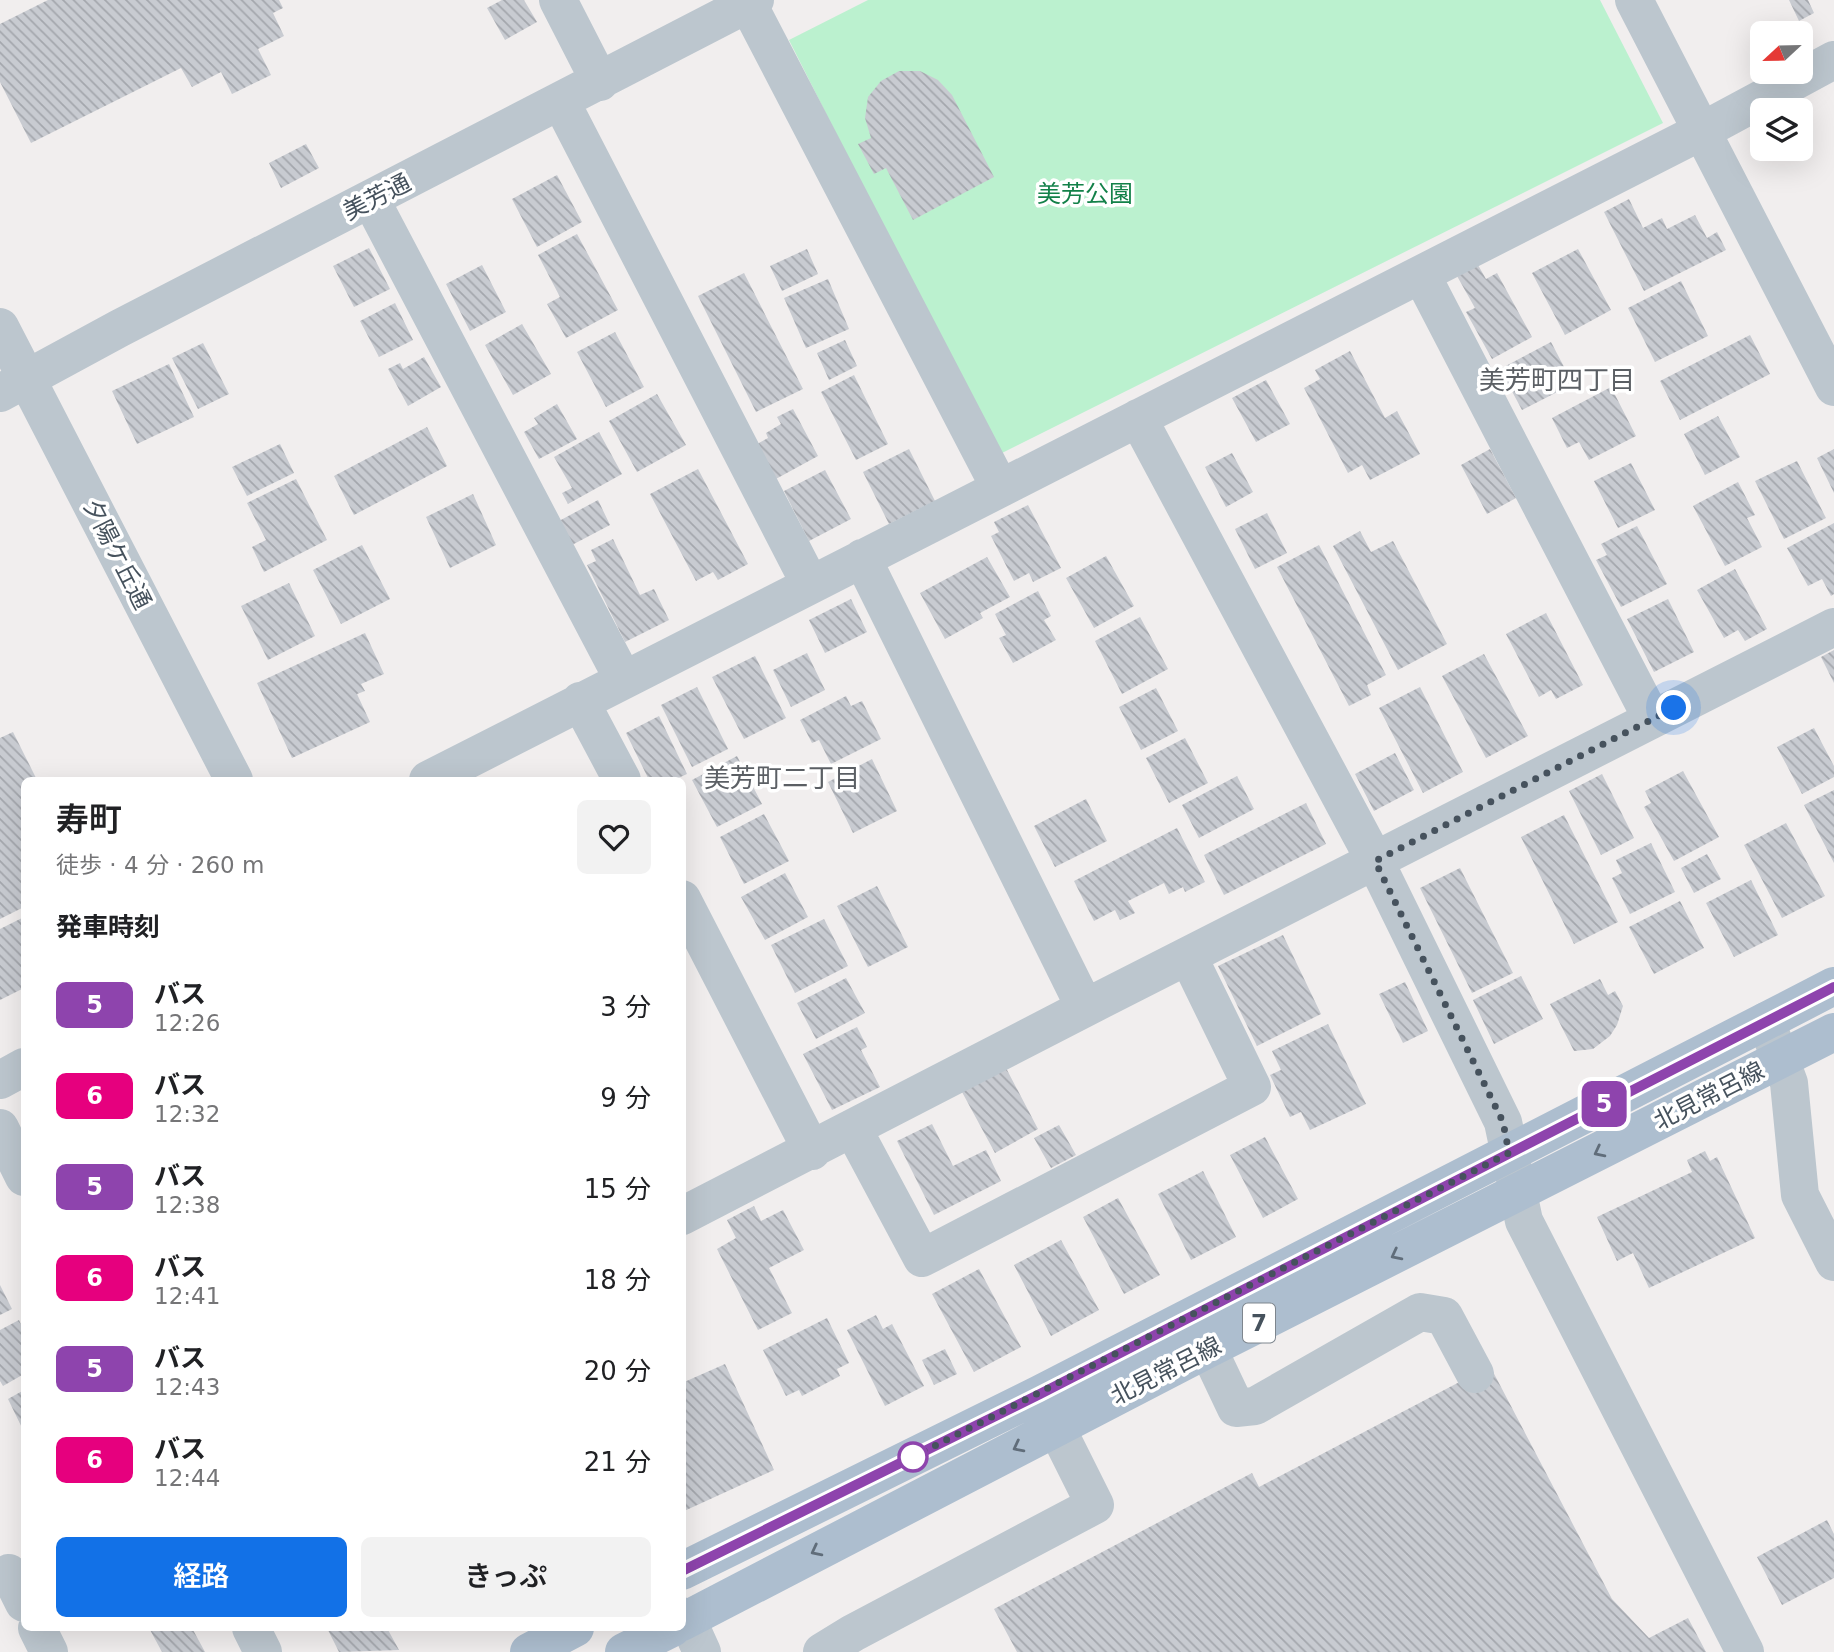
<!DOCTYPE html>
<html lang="ja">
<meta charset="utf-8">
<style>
body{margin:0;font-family:"DejaVu Sans","Noto Sans JP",sans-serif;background:#f2f2f2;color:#202124;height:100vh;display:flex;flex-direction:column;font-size:26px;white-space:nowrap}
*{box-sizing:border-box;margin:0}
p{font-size:23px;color:#757577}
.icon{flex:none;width:38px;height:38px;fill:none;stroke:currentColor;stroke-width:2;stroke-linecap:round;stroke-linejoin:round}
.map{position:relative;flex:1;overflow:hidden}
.details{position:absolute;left:21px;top:777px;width:665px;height:854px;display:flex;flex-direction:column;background:#fff;border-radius:10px;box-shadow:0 7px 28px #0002}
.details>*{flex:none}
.badge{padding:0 14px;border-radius:10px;font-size:24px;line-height:46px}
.needle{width:46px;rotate:248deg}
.fabs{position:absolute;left:1750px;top:21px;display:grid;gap:14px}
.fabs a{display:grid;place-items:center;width:63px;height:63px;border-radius:10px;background:#fff;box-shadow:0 7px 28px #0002;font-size:35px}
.you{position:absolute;width:35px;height:35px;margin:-18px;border:5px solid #fff;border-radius:50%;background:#1a73e8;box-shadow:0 0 0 10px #1a73e833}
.map>.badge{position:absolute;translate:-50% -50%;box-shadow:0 0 0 4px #fff}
h2{padding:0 35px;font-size:26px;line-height:63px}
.round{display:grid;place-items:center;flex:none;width:74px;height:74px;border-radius:10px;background:#f2f2f2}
.head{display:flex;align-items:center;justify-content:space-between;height:119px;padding:0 35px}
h1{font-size:33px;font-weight:600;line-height:52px}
.action{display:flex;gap:14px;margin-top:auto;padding:14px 35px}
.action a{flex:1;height:80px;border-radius:10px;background:#1271e7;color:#fff;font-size:28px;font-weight:600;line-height:80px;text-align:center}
.action a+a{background:#f2f2f2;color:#202124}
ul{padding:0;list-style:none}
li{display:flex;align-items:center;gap:21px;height:91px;padding:0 35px}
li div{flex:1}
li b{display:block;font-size:26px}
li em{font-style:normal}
li .badge{min-width:77px;font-weight:700;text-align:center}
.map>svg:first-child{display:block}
.green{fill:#bbf1cf}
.building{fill:url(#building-back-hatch)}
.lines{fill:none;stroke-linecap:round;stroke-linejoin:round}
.minor{stroke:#bcc6ce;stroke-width:38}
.major{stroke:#adbecf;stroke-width:38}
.oneway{stroke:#606d7a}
.line-casing{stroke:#fff;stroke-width:16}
.line{stroke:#8e44ad;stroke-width:10}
.walk{stroke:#46525d;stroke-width:7;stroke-dasharray:0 12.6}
.stop-dot{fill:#fff;stroke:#8e44ad;stroke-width:3.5}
.labels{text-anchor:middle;stroke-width:7;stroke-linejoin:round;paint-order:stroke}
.shield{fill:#fff;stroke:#7e868e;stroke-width:2}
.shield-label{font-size:23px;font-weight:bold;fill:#46525d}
.park-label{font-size:24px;fill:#138149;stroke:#fff}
.street-label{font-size:24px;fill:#46525d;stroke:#fff}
.neighbourhood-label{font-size:26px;fill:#5b5f64;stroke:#fff}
</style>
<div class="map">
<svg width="1834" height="1652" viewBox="0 0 1834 1652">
<defs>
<pattern id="building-back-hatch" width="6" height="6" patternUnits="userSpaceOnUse" patternTransform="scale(1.75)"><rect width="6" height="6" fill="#c8cbd1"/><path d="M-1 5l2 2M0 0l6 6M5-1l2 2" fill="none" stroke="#a4a7ad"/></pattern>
</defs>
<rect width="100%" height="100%" fill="#f1eeee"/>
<path class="green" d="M868 0H1600L1663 123 998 455 789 40Z"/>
<path class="building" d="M48 0H279L283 8 273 13 284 36 258 49 271 75 232 94 221 72 192 87 181 68 31 143 0 82V24Z
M502 0H524L537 22 505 40 487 8Z
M1789 0H1808L1814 13 1799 21Z
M899 71H920L938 80 952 95 994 177 913 220 886 168 874 174 858 144 871 138 865 118 868 97 881 81Z
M306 144 319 168 281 188 269 163Z
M557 175 582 222 537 247 512 199Z
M1629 199 1643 228 1662 218 1667 229 1695 215 1707 238 1717 232 1726 250 1644 291 1604 212Z
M577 234 618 310 566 338 547 304 560 297 538 255Z
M369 248 390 289 354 307 333 266Z
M807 249 818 274 782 291 770 266Z
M1578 249 1611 310 1565 335 1532 273Z
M482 265 506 312 470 331 446 284Z
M1478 265 1486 279 1497 273 1532 337 1492 359 1466 312 1475 308 1457 276Z
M744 273 803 389 756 412 698 296Z
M828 279 849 329 806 348 784 298Z
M1681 281 1708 336 1655 362 1628 308Z
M395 303 413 340 379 357 360 321Z
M522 324 551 374 513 395 485 345Z
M615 332 644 387 606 407 577 352Z
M1750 335 1770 374 1680 420 1660 381Z
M845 340 857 366 829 380 817 353Z
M1551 342 1573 384 1522 410 1500 369Z
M203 343 229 394 198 409 172 358Z
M1350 351 1385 418 1397 411 1420 454 1370 480 1362 465 1348 473 1304 388 1320 379 1315 370Z
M424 357 441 387 408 406 388 369 400 363 403 369Z
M169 364 194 417 137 444 112 391Z
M854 375 888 444 856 460 821 392Z
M1266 380 1290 424 1256 442 1232 398Z
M1611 387 1636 436 1589 460 1579 442 1567 448 1552 418Z
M657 394 686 445 637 472 609 421Z
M557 404 577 439 539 459 524 432 538 424 534 418Z
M793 409 818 456 774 480 755 445 768 438 766 433 781 424 777 417Z
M1718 416 1740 457 1705 475 1684 434Z
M427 427 447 466 354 515 334 476Z
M599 432 622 474 568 504 562 493 572 488 554 457Z
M280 444 294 473 247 496 232 467Z
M909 449 935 501 889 524 863 472Z
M1490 449 1516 498 1487 514 1461 465Z
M1834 449V493L1817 458Z
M1232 453 1253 492 1226 507 1205 467Z
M1797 461 1826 518 1784 539 1755 481Z
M1631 463 1655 510 1618 528 1594 481Z
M698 469 748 564 718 580 713 572 696 581 650 494Z
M825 470 851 519 809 541 784 491Z
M296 479 327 540 264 572 252 547 266 540 247 503Z
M1738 482 1755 515 1747 518 1762 547 1725 566 1693 506Z
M473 494 496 545 450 568 426 517Z
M598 500 610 525 572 545 559 521Z
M1028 505 1061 568 1033 582 1029 573 1014 581 991 536 999 532 994 522Z
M1267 513 1287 553 1255 569 1235 529Z
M1834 523V594L1831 596 1822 579 1808 586 1787 548Z
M1637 526 1667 584 1621 607 1596 560 1607 555 1601 544Z
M1360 531 1371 552 1393 541 1447 644 1398 670 1333 546Z
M613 539 640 595 654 589 669 620 625 642 587 565 596 561 591 550Z
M362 545 390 599 341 624 313 570Z
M1319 545 1386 675 1367 685 1371 695 1349 706 1277 567Z
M1106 556 1134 606 1094 628 1066 578Z
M987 557 1010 597 980 613 983 618 945 639 920 593Z
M1735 569 1767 629 1745 641 1738 630 1724 638 1697 590Z
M289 583 315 636 268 660 241 606Z
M1038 591 1051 616 1044 620 1056 640 1013 663 999 638 1006 635 995 614Z
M851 599 867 632 825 653 809 620Z
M1668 599 1694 652 1654 672 1627 619Z
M1546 613 1583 685 1556 699 1551 690 1539 697 1506 634Z
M1140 617 1168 669 1122 694 1095 641Z
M365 633 384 674 361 684 365 691 357 694 370 722 292 758 257 683Z
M1834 650V683L1821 657Z
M807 653 825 690 791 707 773 670Z
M1484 654 1528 736 1486 758 1442 676Z
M755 656 786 718 744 739 712 677Z
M697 687 728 749 692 767 661 705Z
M1420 687 1463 772 1423 793 1379 708Z
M1156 688 1178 731 1141 750 1119 707Z
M846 696 851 706 862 701 881 739 831 764 819 740 812 743 800 720Z
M659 716 687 774 674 780H649L626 733Z
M1814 728 1834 766V777L1802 794 1777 747Z
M13 732 37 780H24V907L0 919V738Z
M1185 738 1208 783 1169 803 1146 758Z
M1395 753 1414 790 1374 811 1355 774Z
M737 756 762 804 717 827 692 780Z
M872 759 897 811 853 833 828 782Z
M1683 771 1719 837 1674 861 1644 807 1651 803 1645 791Z
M1602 774 1634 838 1601 855 1569 791Z
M1237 776 1254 809 1199 838 1182 805Z
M1834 790V863L1804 805Z
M1086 799 1107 841 1055 867 1034 826Z
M1306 803 1326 844 1224 895 1204 855Z
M764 814 789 861 744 884 720 837Z
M1564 815 1618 922 1574 944 1521 837Z
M1786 823 1825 896 1782 918 1744 845Z
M1177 828 1205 882 1185 892 1183 887 1169 894 1164 883 1128 901 1135 913 1120 920 1115 910 1094 921 1074 881Z
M1651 843 1675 892 1630 914 1612 878 1622 873 1616 860Z
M1707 854 1721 879 1694 893 1681 868Z
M1460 868 1513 973 1472 993 1420 888Z
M785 873 808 917 765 940 741 897Z
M1751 880 1778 935 1734 957 1706 903Z
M877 886 908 947 868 967 837 906Z
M1680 901 1704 948 1654 974 1629 927Z
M24 917V988L0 1000V929Z
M824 919 848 966 795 993 771 945Z
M1283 935 1321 1014 1257 1046 1218 966Z
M1521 976 1543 1019 1494 1044 1473 1000Z
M846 978 865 1013 816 1039 797 1003Z
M1600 979 1608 995 1615 991 1623 1006 1617 1025 1610 1036 1593 1049 1574 1051 1550 1004Z
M1405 982 1428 1031 1403 1043 1379 994Z
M1328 1024 1366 1104 1310 1130 1301 1112 1290 1117 1270 1075 1281 1070 1272 1051Z
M857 1027 867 1047 861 1050 880 1087 832 1110 803 1054Z
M1006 1068 1038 1129 995 1153 962 1092Z
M932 1124 953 1166 986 1150 1001 1181 934 1215 897 1141Z
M1059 1125 1076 1155 1051 1168 1034 1138Z
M1265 1137 1298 1199 1263 1218 1230 1155Z
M1705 1151 1710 1161 1717 1157 1755 1238 1649 1288 1633 1253 1617 1261 1597 1217 1692 1172 1687 1160Z
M1203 1171 1236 1237 1191 1260 1158 1194Z
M1118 1198 1160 1275 1124 1294 1083 1217Z
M754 1206 761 1221 783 1210 804 1250 769 1268 792 1313 758 1330 717 1249 736 1238 727 1220Z
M1061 1240 1099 1310 1051 1336 1014 1265Z
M979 1269 1021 1347 974 1372 932 1294Z
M0 1285 12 1309 0 1315Z
M876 1315 883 1329 892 1324 924 1386 885 1406 847 1330Z
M827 1318 849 1363 837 1369 840 1376 802 1396 799 1390 786 1396 763 1350Z
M19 1320 24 1331V1374L3 1386 0 1381V1330Z
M945 1349 957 1374 934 1385 922 1360Z
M725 1364 774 1470 682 1512V1383Z
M1490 1366 1612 1599 1649 1638 1688 1618 1706 1652H1017L994 1609 1252 1473 1259 1487Z
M24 1390V1432L8 1399Z
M1827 1520 1834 1534V1578L1782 1605 1757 1557Z
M149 1628H192L205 1652H162Z
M327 1628H387L399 1650 339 1652Z"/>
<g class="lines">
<path class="minor" d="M558 0 600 82
M1634 0 1834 387
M748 4 1000 488
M561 102 810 584
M371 200 623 679
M1421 274 1652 719
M0 327 234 780
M0 393 120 328 755 0
M1138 418 1375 861 1503 1122 1524 1221 1745 1652
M862 558 1085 1008
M580 701 622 780
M428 780 1702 131 1834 60
M682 899 812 1151
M1766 1021 1789 1083 1800 1195 1834 1262
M0 1080 24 1067
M0 1128 24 1177
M853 1129 922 1258 1252 1087 1188 956
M682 1216 1085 1008 1834 627
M1208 1349 1236 1408 1255 1406 1420 1312 1444 1316 1475 1374
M9 1573 24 1603
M682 1616 687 1619 702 1652
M37 1628 49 1652
M251 1628 263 1652
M822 1652 853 1633 1095 1505 1042 1399"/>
<path class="major" d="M682 1571 1040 1394 1834 986
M682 1622 1208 1349 1834 1032
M529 1652 575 1628
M624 1652 672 1628"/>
</g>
<defs><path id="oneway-chevron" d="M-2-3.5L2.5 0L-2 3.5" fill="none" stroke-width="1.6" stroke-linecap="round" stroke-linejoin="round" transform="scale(1.75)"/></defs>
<g class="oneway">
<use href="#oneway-chevron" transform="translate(1599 1152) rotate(153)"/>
<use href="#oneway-chevron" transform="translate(1396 1255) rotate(153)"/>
<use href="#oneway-chevron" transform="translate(1018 1447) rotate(153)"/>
<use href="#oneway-chevron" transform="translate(816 1551) rotate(153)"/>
</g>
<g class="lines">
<defs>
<path id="line" d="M682 1571 1040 1394 1834 987"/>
</defs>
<use href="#line" class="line-casing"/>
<use href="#line" class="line"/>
<path class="walk" d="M913 1457 1509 1153 1503 1122 1375 861 1674 708"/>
</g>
<circle class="stop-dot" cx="913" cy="1457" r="14"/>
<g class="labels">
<rect class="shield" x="1243" y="1303.5" width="32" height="39" rx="5"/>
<g class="shield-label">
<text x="1259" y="1331">7</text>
</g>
<g class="park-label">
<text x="1085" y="202">美芳公園</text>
</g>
<g class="street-label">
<text transform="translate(377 197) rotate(-27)" y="8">美芳通</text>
<text transform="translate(117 554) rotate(63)" y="8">夕陽ケ丘通</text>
<text transform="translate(1709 1096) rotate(-27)" y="8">北見常呂線</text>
<text transform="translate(1166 1371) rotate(-27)" y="8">北見常呂線</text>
</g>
<g class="neighbourhood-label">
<text x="1557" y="389">美芳町四丁目</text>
<text x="782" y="787">美芳町二丁目</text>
</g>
</g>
</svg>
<div class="fabs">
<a><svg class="needle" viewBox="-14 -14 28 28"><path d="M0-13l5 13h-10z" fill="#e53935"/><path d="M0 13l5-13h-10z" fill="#757577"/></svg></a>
<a><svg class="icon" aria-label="layers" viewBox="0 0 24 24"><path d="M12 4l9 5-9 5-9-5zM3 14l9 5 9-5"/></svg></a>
</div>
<div class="you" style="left:1674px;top:708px"></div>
<b class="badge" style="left:1604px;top:1104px;background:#8e44ad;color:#fff">5</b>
<section class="details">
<div class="head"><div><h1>寿町</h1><p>徒歩 · 4 分 · 260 m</p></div><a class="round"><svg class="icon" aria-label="heart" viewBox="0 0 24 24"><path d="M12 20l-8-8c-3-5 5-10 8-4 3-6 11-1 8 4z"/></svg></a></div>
<h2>発車時刻</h2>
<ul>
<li><span class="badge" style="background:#8e44ad;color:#fff">5</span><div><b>バス</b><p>12:26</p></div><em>3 分</em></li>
<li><span class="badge" style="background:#e6007e;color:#fff">6</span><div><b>バス</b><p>12:32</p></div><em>9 分</em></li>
<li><span class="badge" style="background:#8e44ad;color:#fff">5</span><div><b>バス</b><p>12:38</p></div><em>15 分</em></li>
<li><span class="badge" style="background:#e6007e;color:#fff">6</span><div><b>バス</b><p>12:41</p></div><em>18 分</em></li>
<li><span class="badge" style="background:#8e44ad;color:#fff">5</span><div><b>バス</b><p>12:43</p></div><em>20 分</em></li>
<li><span class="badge" style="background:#e6007e;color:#fff">6</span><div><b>バス</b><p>12:44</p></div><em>21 分</em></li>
</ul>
<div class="action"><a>経路</a><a>きっぷ</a></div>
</section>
</div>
